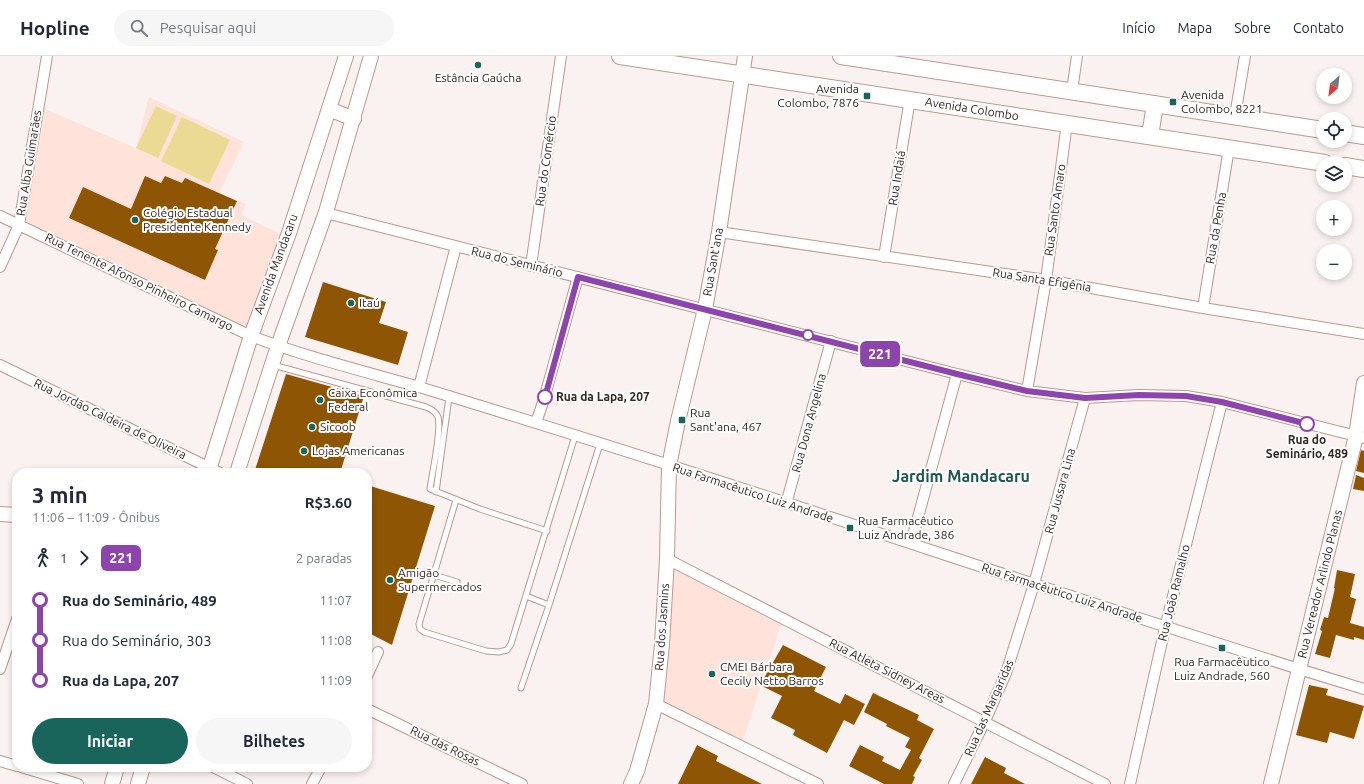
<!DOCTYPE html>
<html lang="pt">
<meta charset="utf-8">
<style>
body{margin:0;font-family:Ubuntu,sans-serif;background:#f6f6f7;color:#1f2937;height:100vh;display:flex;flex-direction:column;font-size:15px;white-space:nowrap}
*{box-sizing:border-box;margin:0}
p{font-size:13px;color:#747a83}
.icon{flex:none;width:22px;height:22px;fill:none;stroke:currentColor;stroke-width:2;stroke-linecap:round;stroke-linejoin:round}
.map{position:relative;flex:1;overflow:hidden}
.drawer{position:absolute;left:12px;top:412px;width:360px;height:304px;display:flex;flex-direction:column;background:#fff;border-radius:16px;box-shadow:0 2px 6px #0003}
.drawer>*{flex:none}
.badge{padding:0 8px;border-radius:6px;font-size:14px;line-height:26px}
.needle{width:26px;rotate:208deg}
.buttons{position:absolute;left:1316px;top:12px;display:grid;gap:8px}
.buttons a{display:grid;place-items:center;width:36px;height:36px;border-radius:50%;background:#fff;box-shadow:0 2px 6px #0003;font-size:20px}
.map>.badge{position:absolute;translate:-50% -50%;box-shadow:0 0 0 2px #fff}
.legs{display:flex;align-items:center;gap:6px;height:44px;padding:0 20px;font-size:13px}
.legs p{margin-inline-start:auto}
.headline{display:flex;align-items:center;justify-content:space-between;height:68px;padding:0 20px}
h1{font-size:22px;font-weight:700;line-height:30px}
.primary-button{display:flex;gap:8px;margin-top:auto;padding:8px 20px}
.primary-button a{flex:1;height:46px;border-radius:24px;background:#19645b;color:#fff;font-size:16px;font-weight:700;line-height:46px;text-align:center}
.primary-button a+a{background:#f6f6f7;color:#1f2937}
ul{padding:0 20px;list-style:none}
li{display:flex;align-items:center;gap:14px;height:40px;font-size:15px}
li i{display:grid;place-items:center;width:6px;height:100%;margin:0 5px;background:currentColor}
li i::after{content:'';width:10px;height:10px;margin:-5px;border:3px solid;border-radius:50%;background:#fff}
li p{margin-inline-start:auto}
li:first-child i{background:linear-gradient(#0000 50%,currentColor 0)}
li:last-child i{background:linear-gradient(currentColor 50%,#0000 0)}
header{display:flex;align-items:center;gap:24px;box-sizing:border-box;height:56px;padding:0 20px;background:#fff;border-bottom:1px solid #e0e1e3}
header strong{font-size:19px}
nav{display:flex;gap:22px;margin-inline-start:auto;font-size:14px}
.search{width:280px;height:36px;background:#f6f6f7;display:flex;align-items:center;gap:10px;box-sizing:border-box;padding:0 14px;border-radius:22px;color:#747a83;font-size:15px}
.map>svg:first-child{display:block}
.built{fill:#ffe2da}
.green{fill:#ebda94}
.building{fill:#8d5504}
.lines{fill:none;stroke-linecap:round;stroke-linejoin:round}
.lane-casing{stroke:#bc988d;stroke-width:7}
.street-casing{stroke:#bc988d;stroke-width:12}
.secondary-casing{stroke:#bc988d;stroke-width:16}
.primary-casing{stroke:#bc988d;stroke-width:18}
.lane{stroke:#fff;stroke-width:5}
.street{stroke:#fff;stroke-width:10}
.secondary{stroke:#fff;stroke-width:14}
.primary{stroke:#fff;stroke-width:16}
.line-1-casing{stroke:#fff;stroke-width:9}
.line-1{stroke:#8e44ad;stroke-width:6}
.poi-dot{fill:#19645b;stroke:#fff;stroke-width:1.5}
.stop-1-dot{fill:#fff;stroke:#8e44ad;stroke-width:2}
.labels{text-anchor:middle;stroke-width:4;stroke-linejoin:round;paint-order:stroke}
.poi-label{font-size:12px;fill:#352622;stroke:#fff;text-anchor:start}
.street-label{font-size:12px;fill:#352622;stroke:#fff}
.stop-label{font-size:12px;font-weight:bold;fill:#352622;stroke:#fff;text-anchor:start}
.district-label{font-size:16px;font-weight:bold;fill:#1e574f;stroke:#fff}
</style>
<header>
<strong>Hopline</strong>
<div class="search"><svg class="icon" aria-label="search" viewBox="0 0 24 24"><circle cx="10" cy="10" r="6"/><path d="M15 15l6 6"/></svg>Pesquisar aqui</div>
<nav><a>Início</a><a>Mapa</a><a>Sobre</a><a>Contato</a></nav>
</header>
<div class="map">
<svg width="1364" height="728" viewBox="0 0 1364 728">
<rect width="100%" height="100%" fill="#faf2f0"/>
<path class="built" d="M149 41 244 86 219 137 246 148 241 159 287 181 251 280 19 169 38 50 136 92Z
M667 503 783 562 741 691 656 648Z"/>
<path class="green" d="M156 50 177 60 158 102 136 92Z
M182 61 230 84 209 128 161 105Z"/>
<path class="building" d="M145 120 161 127 165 120 182 127 185 122 237 145 215 193 218 194 205 224 69 162 83 131 131 153Z
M323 226 386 246 379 267 408 276 398 309 305 281Z
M286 318 364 340 340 417H254Z
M1361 394 1364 395V417L1356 415Z
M1356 419 1364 422V435L1353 433Z
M367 429 435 450 392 589 367 576Z
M1337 514 1355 518 1350 541 1356 543 1350 567 1364 571V584L1354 581V584L1336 579 1330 602 1315 598 1322 575 1320 574 1324 561 1328 562 1335 532H1334Z
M783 589 826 611 814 635 840 648 845 638 865 648 854 669 844 664 827 697 793 679 795 674 771 662 782 640 760 629Z
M1309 629 1328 633 1326 639 1364 650 1354 683 1330 676 1327 687 1296 679Z
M873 637 919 659 917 664 934 673 919 702 922 704 913 720 915 721 912 728H884L849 710 860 689 884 701 882 705 900 714 911 694 905 691 910 682 886 670 887 668 864 656Z
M697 689 718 700 716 705 762 728H678Z
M985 701 1006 712 1004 717 1025 728H971Z"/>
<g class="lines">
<defs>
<path id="lane" d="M273 309 426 351C431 353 436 356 438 361 442 375 432 417 430 433L480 453 547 475
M436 436 449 341
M456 444 419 568 420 573 424 576 486 595 499 596 507 594 511 588 575 380
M434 519 457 526
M549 549 600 388
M521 632 549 549 526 540"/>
<path id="street" d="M1072 35 1077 0
M1235 60 1245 0
M326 157 957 318 1027 335 1085 342 1139 339 1186 340 1222 346 1364 382
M0 160 251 280C306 301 363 315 419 331 502 356 584 382 666 408 899 482 1130 562 1364 633
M719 176 1046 224 1203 252 1364 278
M884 201 910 43
M531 210 561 0
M0 211 19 169 47 0
M1203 252 1229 92
M0 309 220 417
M419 331 456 190
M1027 335 1046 224 1067 67
M536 367 544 343 578 221
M786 448 831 285
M911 487 957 318
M667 503 1105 728
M0 613 17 563
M367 620 378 596
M656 648 818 728
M367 653 522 728
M0 705 17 710
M21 711 78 728
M213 711 247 728
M312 728 321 711
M954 728 985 665 1006 617 1034 528 1085 342
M1130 728 1165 572 1222 346"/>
<path id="secondary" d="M329 53 354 63
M208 417 251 280 289 177 346 0
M237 417 278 290 326 156 371 0
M0 458 17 459
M112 728 117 711
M138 728 143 711
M631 728 637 715 656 648 662 588 667 503 669 410 678 365 705 253 719 176 745 0
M1271 728 1356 380 1364 327"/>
<path id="primary" d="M620 0 1325 107
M841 0 1323 74
M1345 77 1364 80
M1150 80 1155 48
M1345 110 1364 113"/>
</defs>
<use href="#lane" class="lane-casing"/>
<use href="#street" class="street-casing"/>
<use href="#secondary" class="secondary-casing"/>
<use href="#primary" class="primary-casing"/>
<use href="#lane" class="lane"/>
<use href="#street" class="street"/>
<use href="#secondary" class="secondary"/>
<use href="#primary" class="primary"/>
</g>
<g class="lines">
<defs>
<path id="line-1" d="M545 341 578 221 957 318 1027 335 1085 342 1139 339 1186 340 1222 346 1307 368"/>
</defs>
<use href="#line-1" class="line-1-casing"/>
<use href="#line-1" class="line-1"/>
</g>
<g class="poi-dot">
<circle cx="478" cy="9" r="4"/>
<rect x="863" y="36" width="8" height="8" rx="2"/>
<rect x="1169" y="42" width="8" height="8" rx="2"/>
<circle cx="135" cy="164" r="4"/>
<circle cx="351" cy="247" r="4"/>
<circle cx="320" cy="344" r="4"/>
<rect x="678" y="360" width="8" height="8" rx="2"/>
<circle cx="312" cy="371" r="4"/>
<circle cx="304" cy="395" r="4"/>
<rect x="846" y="468" width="8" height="8" rx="2"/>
<circle cx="390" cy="524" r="4"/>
<rect x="1218" y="588" width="8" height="8" rx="2"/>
<circle cx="712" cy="618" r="4"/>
</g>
<g class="stop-1-dot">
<circle cx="808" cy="279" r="5"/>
<circle cx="545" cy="341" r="7"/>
<circle cx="1307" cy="368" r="7"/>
</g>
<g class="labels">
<g class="poi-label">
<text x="478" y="26" text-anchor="middle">Estância Gaúcha</text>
<text x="859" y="37" text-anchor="end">Avenida<tspan x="859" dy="14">Colombo, 7876</tspan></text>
<text x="1181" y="43">Avenida<tspan x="1181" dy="14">Colombo, 8221</tspan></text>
<text x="143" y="161">Colégio Estadual<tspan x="143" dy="14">Presidente Kennedy</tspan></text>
<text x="359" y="251">Itaú</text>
<text x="328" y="341">Caixa Econômica<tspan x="328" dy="14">Federal</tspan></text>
<text x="690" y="361">Rua<tspan x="690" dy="14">Sant'ana, 467</tspan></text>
<text x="320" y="375">Sicoob</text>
<text x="312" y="399">Lojas Americanas</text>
<text x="858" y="469">Rua Farmacêutico<tspan x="858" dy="14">Luiz Andrade, 386</tspan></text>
<text x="398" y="521">Amigão<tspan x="398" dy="14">Supermercados</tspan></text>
<text x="1222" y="610" text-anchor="middle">Rua Farmacêutico<tspan x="1222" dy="14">Luiz Andrade, 560</tspan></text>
<text x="720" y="615">CMEI Bárbara<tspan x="720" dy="14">Cecily Netto Barros</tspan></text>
</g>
<g class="street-label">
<text transform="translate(972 53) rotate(9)" y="4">Avenida Colombo</text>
<text transform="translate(546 105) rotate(-82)" y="4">Rua do Comércio</text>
<text transform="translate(29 107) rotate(-81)" y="4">Rua Alba Guimarães</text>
<text transform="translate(897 122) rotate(-81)" y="4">Rua Indaiá</text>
<text transform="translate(1055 154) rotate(-82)" y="4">Rua Santo Amaro</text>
<text transform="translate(1216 172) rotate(-80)" y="4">Rua da Penha</text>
<text transform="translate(517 206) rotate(14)" y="4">Rua do Seminário</text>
<text transform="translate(713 206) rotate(-80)" y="4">Rua Sant'ana</text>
<text transform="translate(276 208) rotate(-70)" y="4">Avenida Mandacaru</text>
<text transform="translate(1042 224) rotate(9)" y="4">Rua Santa Efigênia</text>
<text transform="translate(139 226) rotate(26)" y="4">Rua Tenente Afonso Pinheiro Camargo</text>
<text transform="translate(110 363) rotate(26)" y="4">Rua Jordão Caldeira de Oliveira</text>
<text transform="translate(809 367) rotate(-75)" y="4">Rua Dona Angelina</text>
<text transform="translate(1060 435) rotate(-75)" y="4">Rua Jussara Lina</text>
<text transform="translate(753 437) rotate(18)" y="4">Rua Farmacêutico Luiz Andrade</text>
<text transform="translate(1320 528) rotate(-76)" y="4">Rua Vereador Arlindo Planas</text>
<text transform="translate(1062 537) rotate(18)" y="4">Rua Farmacêutico Luiz Andrade</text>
<text transform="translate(1174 537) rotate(-76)" y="4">Rua João Ramalho</text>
<text transform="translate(662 571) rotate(-86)" y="4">Rua dos Jasmins</text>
<text transform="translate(887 615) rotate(27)" y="4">Rua Atleta Sidney Areas</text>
<text transform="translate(989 652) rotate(-66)" y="4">Rua das Margaridas</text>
<text transform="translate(445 690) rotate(26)" y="4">Rua das Rosas</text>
</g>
<g class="stop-label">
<text x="556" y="345">Rua da Lapa, 207</text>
<text x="1307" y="388" text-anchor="middle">Rua do<tspan x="1307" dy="14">Seminário, 489</tspan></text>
</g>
<g class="district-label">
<text x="961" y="426">Jardim Mandacaru</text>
</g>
</g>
</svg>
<div class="buttons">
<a><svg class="needle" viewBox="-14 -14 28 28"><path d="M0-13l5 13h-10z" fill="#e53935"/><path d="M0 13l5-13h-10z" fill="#747a83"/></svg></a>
<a><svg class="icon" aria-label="locate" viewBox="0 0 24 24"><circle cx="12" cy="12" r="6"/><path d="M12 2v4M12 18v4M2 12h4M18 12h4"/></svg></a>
<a><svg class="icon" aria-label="layers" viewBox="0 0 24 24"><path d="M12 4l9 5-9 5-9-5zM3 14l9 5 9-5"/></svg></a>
<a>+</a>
<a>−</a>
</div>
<b class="badge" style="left:880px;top:298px;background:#8e44ad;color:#fff">221</b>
<section class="drawer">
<div class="headline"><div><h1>3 min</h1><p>11:06 – 11:09 · Ônibus</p></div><b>R$3.60</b></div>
<div class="legs"><svg class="icon" aria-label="walk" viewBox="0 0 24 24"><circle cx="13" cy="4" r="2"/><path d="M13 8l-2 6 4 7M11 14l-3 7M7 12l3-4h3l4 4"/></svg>1<svg class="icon" aria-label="forward" viewBox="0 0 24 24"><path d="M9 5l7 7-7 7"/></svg><b class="badge" style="background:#8e44ad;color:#fff">221</b><p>2 paradas</p></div>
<ul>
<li><i style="color:#8e44ad"></i><b>Rua do Seminário, 489</b><p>11:07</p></li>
<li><i style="color:#8e44ad"></i><span>Rua do Seminário, 303</span><p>11:08</p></li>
<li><i style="color:#8e44ad"></i><b>Rua da Lapa, 207</b><p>11:09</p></li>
</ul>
<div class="primary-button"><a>Iniciar</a><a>Bilhetes</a></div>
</section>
</div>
